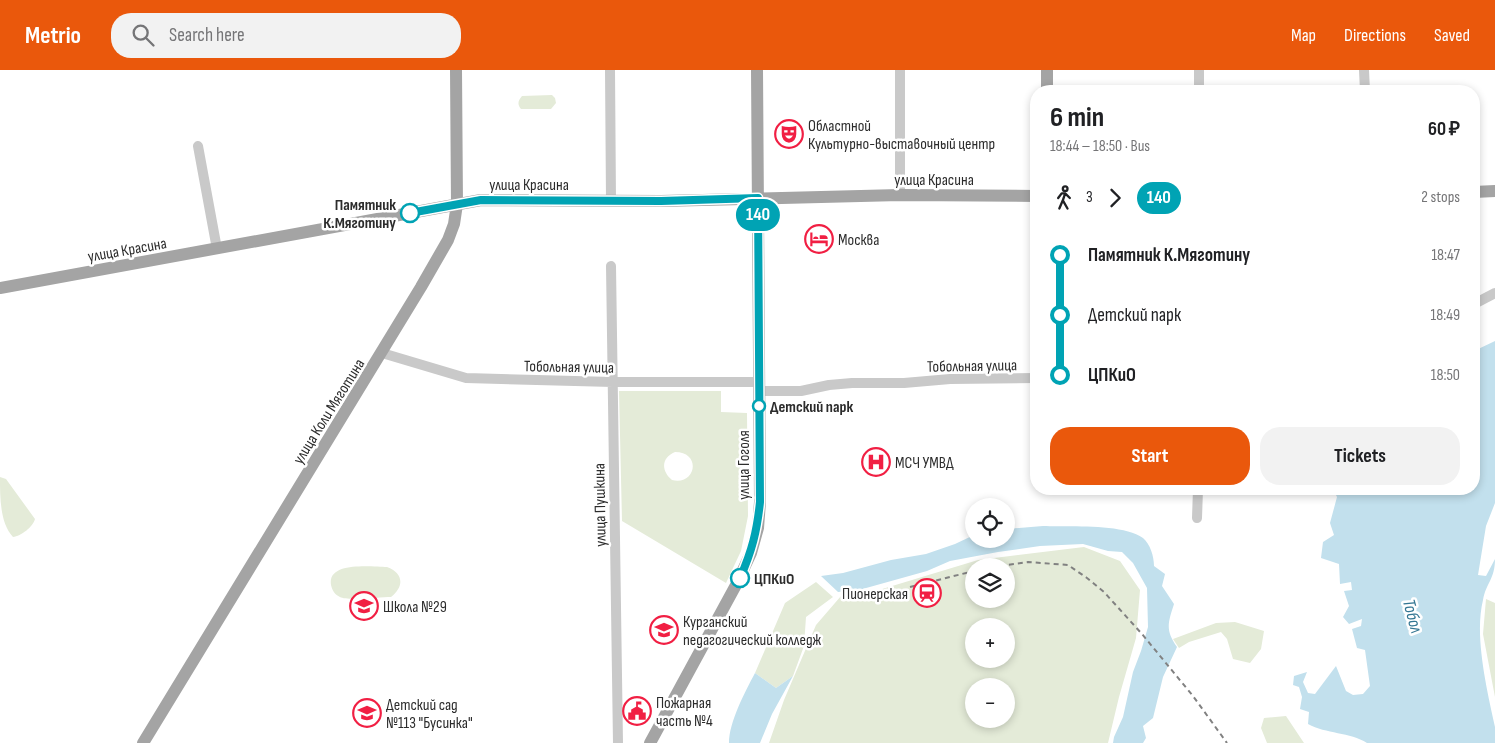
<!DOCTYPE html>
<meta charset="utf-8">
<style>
body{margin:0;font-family:"Sofia Sans Condensed",sans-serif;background:#f2f2f2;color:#202124;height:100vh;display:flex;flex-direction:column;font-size:19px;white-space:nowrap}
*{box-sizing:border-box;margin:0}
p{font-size:16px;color:#757577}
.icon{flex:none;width:28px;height:28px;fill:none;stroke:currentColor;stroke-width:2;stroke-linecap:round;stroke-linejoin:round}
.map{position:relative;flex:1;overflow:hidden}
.details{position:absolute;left:1030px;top:15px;width:450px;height:410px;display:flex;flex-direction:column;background:#fff;border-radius:20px;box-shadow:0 2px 8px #0003}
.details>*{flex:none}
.badge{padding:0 10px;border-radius:16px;font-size:18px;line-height:32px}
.buttons{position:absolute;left:965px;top:428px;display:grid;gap:10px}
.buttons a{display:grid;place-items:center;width:50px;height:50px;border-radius:50%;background:#fff;box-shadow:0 2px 8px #0003;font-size:25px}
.map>.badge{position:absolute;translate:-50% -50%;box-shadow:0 0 0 2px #fff}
.legs{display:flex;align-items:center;gap:8px;height:55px;padding:0 20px;font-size:16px}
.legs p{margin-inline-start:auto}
.overview{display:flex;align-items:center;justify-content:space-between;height:85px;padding:0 20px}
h1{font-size:28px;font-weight:700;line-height:38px}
.action{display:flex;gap:10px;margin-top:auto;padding:10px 20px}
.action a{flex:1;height:58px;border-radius:20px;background:#ea580c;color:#fff;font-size:20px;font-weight:700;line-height:58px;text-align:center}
.action a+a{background:#f2f2f2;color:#202124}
ul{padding:0 20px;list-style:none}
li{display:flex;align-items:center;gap:18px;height:60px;font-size:19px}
li i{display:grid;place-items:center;width:8px;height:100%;margin:0 6px;background:currentColor}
li i::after{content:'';width:12px;height:12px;margin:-6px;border:4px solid;border-radius:50%;background:#fff}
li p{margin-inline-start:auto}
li:first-child i{background:linear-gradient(#0000 50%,currentColor 0)}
li:last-child i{background:linear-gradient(currentColor 50%,#0000 0)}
header{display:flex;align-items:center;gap:30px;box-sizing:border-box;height:70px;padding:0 25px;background:#ea580c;color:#fff}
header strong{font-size:24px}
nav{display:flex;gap:28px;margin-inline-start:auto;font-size:18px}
.search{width:350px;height:45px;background:#f2f2f2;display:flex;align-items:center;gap:12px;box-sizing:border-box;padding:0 18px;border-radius:20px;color:#757577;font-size:19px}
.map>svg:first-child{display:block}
.green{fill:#e4ebd8;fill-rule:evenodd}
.water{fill:#c2e0ed}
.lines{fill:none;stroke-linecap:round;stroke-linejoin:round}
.minor{stroke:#c9c9c9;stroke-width:10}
.major{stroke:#a4a4a4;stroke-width:12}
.rail{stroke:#818181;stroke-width:2;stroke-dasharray:5 4;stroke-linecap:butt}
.line-1-casing{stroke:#fff;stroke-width:11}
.line-1{stroke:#00a3b4;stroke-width:8}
.stop-1-dot{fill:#fff;stroke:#00a3b4;stroke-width:2.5}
.labels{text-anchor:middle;stroke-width:5;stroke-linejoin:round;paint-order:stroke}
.poi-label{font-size:16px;fill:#2c2c2c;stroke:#fff;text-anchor:start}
.street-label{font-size:16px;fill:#2c2c2c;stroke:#fff}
.stop-label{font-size:16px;font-weight:bold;fill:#2c2c2c;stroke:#fff;text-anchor:start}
.water-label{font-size:18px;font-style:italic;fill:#357793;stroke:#fff}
</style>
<header>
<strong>Metrio</strong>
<div class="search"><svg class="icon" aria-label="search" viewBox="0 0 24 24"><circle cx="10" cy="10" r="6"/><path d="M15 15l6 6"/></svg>Search here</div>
<nav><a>Map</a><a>Directions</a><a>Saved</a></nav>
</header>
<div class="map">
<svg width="1495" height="673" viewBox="0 0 1495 673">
<rect width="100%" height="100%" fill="#fff"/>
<path class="green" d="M552 25 555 28 556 33 551 39H521C517 34 518 31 522 26Z
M619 321H721V342L747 343 748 446 741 481 726 513 622 451ZM675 382C702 382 696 416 672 410 661 401 661 388 675 382Z
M0 407 6 409 35 449C33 457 21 466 13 467 0 453 0 428 0 407Z
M1084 477 1120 491 1140 520 1136 568 1119 627 1108 673H769L784 630 816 555 841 526 846 530 978 490ZM974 496H1006V529H974ZM974 556H1006V589H974ZM974 616H1006V649H974Z
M387 497C403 503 405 516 391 527 381 527 347 531 340 527 335 525 332 520 331 515 327 491 372 497 387 497Z
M816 512 833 527 806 547 804 576 793 606 776 618 755 603 785 533Z
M1486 529 1495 533V627L1483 564Z
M1235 552 1264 561 1261 579 1250 593 1233 589 1227 569 1221 562 1189 572 1179 578 1173 569 1216 553Z
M1286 646 1304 673H1267L1261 658 1264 648Z"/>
<path class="water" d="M1495 271V433L1486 456 1478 505 1486 506 1495 489C1495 509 1486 513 1483 530 1474 566 1487 620 1495 657V673H1367C1350 662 1326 664 1308 654L1309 642 1300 639 1302 627 1299 617 1293 615 1294 606 1307 602 1303 612 1308 623 1315 624 1336 596 1346 621 1353 625 1363 624 1370 616 1365 580 1357 578 1352 559 1361 556 1362 549 1349 554 1343 547 1349 536 1344 521 1352 520 1351 512 1340 514 1339 494 1321 488 1323 472 1334 465 1330 453 1337 427 1333 419H1474V281Z
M1043 456C1068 457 1122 453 1143 468 1150 474 1154 486 1154 496L1165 504 1162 516 1174 534C1168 553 1165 560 1177 577L1163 607 1153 648 1143 656 1146 668 1143 673H1113L1114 667 1123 647 1133 602 1141 581 1148 557 1147 518 1133 493 1122 482 1108 481 1083 474 1040 476 998 482 950 491 927 501 859 520 838 522 821 506 843 503 891 490 926 484 955 474 974 465V469H1006V459Z
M755 603 776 618 793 606 772 644 760 673H729C729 652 745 622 755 603Z"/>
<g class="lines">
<path class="minor" d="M610 0 611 131
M900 0V125
M1364 0 1365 21
M1199 21V0
M198 76 217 179
M611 196 618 673
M1474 234 1495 223
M382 283 466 308 613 312H758
M759 321H801L829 315 852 313H904L950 309 1036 308
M1198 419H1291
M1197 448 1198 419"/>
<path class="major" d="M1047 0V21
M1474 122 1495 121
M0 218 481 130 661 131 900 125 1036 126
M143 673 421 217 448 170 454 154 457 134 456 0
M650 673 736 515 751 483 758 458 760 432 757 0"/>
<path class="rail" d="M1000 496 1028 492 1068 495 1087 508 1104 522 1142 564 1193 626 1227 673
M910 517 974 501"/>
</g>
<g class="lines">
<defs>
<path id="line-1" d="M410 143 481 130 661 131 758 128 760 432C757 461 752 481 740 508"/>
</defs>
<use href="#line-1" class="line-1-casing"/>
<use href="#line-1" class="line-1"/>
</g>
<defs>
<symbol id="theatre-ring" viewBox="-11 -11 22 22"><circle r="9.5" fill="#fff" stroke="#f11f43" stroke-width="1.5"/><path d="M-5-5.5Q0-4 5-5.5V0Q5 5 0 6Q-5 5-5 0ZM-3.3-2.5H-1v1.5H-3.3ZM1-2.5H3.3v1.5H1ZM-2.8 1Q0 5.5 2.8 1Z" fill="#f11f43"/></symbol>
<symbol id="hotel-ring" viewBox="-11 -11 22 22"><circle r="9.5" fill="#fff" stroke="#f11f43" stroke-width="1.5"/><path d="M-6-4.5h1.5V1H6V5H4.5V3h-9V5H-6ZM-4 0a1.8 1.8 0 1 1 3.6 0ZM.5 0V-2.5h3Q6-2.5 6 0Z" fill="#f11f43"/></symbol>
<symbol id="hospital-ring" viewBox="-11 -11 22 22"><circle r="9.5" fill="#fff" stroke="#f11f43" stroke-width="1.5"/><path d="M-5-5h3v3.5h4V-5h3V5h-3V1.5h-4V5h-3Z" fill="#f11f43"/></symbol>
<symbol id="station-ring" viewBox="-11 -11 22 22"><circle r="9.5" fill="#fff" stroke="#f11f43" stroke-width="1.5"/><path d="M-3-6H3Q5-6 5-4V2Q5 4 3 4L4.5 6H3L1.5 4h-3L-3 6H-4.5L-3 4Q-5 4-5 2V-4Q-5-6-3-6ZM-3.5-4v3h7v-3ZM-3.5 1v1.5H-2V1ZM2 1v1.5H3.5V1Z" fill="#f11f43"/></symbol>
<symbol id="school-ring" viewBox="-11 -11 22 22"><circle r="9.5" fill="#fff" stroke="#f11f43" stroke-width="1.5"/><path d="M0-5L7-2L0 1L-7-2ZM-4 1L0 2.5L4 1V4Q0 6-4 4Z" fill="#f11f43"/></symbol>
<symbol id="university-ring" viewBox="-11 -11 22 22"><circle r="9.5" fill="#fff" stroke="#f11f43" stroke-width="1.5"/><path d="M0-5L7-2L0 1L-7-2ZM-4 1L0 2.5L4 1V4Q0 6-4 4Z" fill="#f11f43"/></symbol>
<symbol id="civic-ring" viewBox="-11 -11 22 22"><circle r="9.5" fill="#fff" stroke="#f11f43" stroke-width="1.5"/><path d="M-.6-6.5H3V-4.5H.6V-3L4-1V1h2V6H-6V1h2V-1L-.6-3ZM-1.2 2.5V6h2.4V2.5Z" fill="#f11f43"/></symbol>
</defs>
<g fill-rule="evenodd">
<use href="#theatre-ring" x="773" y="48" width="32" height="32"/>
<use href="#hotel-ring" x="803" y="153" width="32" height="32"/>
<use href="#hospital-ring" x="860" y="376" width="32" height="32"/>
<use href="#station-ring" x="911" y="507" width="32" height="32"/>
<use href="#school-ring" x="348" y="520" width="32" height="32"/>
<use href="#university-ring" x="648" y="544" width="32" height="32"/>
<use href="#civic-ring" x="621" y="625" width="32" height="32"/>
<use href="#school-ring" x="351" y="627" width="32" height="32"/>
</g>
<g class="stop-1-dot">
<circle cx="410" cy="143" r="9"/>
<circle cx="759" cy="336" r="6"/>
<circle cx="740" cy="508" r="9"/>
</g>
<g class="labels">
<g class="poi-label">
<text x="808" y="61">Областной<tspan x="808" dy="18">Культурно-выставочный центр</tspan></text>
<text x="838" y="175">Москва</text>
<text x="895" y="398">МСЧ УМВД</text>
<text x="908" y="529" text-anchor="end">Пионерская</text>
<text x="383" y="542">Школа №29</text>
<text x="683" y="557">Курганский<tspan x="683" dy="18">педагогический колледж</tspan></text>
<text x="656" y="638">Пожарная<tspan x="656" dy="18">часть №4</tspan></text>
<text x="386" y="640">Детский сад<tspan x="386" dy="18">№113 "Бусинка"</tspan></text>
</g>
<g class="street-label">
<text x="934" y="115">улица Красина</text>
<text x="529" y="120">улица Красина</text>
<text transform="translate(127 179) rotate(-10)" y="6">улица Красина</text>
<text transform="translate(972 295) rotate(-1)" y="6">Тобольная улица</text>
<text transform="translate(569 296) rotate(1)" y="6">Тобольная улица</text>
<text transform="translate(328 341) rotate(-58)" y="6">улица Коли Мяготина</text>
<text transform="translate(743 395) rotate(-90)" y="6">улица Гоголя</text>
<text transform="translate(599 435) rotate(-91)" y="6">улица Пушкина</text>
</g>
<g class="stop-label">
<text x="396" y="140" text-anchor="end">Памятник<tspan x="396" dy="18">К.Мяготину</tspan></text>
<text x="770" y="342">Детский парк</text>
<text x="754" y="514">ЦПКиО</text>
</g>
<g class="water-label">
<text transform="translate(1413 546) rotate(75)" y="6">Тобол</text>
</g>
</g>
</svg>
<div class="buttons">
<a><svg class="icon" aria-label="locate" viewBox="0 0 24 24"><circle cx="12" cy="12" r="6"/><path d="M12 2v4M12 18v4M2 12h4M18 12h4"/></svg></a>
<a><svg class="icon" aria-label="layers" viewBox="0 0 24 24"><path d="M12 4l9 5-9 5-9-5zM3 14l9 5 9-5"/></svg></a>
<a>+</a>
<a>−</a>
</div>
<b class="badge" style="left:758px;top:145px;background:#00a3b4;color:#fff">140</b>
<section class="details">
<div class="overview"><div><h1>6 min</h1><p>18:44 – 18:50 · Bus</p></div><b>60 ₽</b></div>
<div class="legs"><svg class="icon" aria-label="walk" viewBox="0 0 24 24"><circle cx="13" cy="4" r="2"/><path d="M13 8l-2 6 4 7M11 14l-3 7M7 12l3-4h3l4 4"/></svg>3<svg class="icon" aria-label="forward" viewBox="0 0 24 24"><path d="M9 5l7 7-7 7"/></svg><b class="badge" style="background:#00a3b4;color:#fff">140</b><p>2 stops</p></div>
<ul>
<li><i style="color:#00a3b4"></i><b>Памятник К.Мяготину</b><p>18:47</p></li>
<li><i style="color:#00a3b4"></i><span>Детский парк</span><p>18:49</p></li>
<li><i style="color:#00a3b4"></i><b>ЦПКиО</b><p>18:50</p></li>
</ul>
<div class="action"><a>Start</a><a>Tickets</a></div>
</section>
</div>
